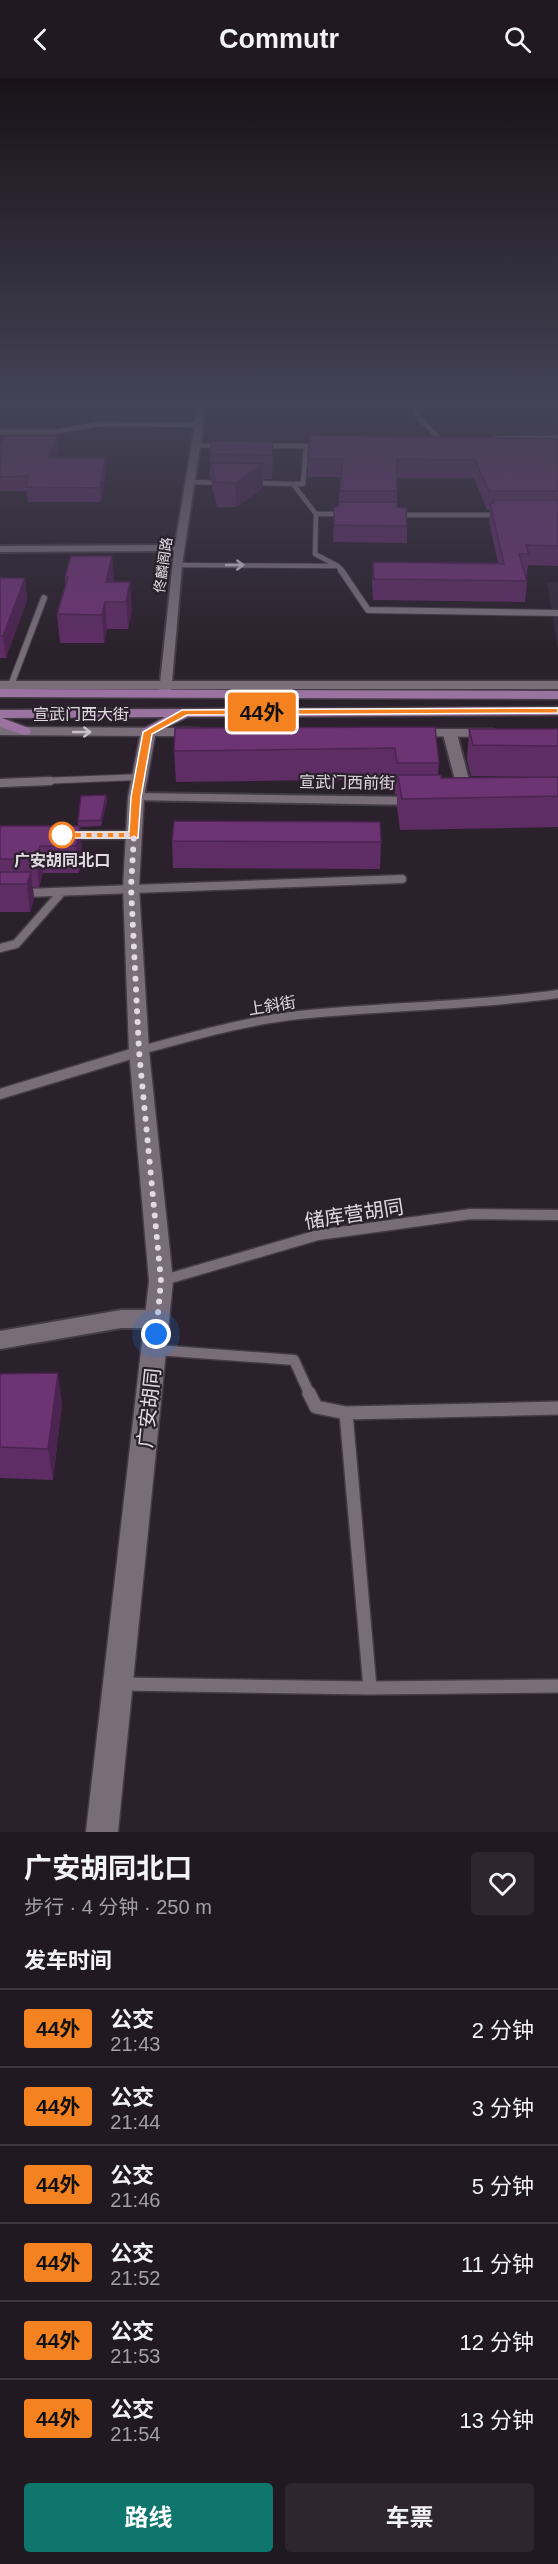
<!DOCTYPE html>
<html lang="zh">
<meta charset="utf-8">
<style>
body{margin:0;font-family:Arial,"Noto Sans SC",sans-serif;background:#2d262e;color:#f1f3f6;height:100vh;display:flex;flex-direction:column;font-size:22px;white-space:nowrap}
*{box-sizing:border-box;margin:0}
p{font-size:20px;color:#a2a0a5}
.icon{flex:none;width:33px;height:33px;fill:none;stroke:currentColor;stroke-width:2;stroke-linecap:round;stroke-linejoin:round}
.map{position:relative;height:1754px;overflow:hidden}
.drawer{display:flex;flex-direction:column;background:#201921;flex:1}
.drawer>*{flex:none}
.badge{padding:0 12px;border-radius:4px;font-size:21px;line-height:39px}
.you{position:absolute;width:30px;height:30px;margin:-15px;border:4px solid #fff;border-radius:50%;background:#1a73e8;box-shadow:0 0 0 9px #1a73e833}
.map>.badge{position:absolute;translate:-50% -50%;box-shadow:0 0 0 3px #fff}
h2{padding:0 24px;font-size:22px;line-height:54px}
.round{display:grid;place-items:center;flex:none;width:63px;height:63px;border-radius:6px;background:#2d262e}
.overview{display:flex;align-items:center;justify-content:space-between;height:102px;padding:0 24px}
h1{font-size:28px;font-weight:700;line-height:45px}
.cta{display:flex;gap:12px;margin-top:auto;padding:12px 24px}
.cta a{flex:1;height:69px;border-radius:6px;background:#0f766e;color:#fff;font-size:24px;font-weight:700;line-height:69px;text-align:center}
.cta a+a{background:#2d262e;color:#f1f3f6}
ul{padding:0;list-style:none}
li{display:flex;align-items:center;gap:18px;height:78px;padding:0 24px;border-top:2px solid #3d383f}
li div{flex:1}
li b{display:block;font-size:22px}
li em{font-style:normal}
li .badge{min-width:66px;font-weight:700;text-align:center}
header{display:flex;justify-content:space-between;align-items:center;height:78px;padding:0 24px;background:#201921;font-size:27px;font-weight:700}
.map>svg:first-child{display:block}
.built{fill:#392b3b}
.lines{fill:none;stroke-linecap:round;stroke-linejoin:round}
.service-far4-casing{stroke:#443c45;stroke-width:6}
.service-far3-casing{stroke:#443c45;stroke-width:8}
.service-far2-casing{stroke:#443c45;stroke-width:11}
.service-far1-casing{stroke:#443c45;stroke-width:13}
.service-casing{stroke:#443c45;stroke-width:16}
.minor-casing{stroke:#443c45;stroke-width:4}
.tertiary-casing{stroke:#443c45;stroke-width:3}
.primary-casing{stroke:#443c45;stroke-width:3}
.service-far4{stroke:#796d7a;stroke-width:4.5}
.service-far3{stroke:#796d7a;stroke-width:6}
.service-far2{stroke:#796d7a;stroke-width:8}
.service-far1{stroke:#796d7a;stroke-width:10}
.service{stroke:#796d7a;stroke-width:13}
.minor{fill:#796d7a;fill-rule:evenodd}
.tertiary{fill:#796d7a;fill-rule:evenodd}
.primary{fill:#9b73a0;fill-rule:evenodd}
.wall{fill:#5e2d64}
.shaded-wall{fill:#4c2451}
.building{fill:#6d3474;stroke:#4c2451;stroke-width:1.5}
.oneway{stroke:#c7bfc8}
.line{fill:#f58220;stroke:#fff;stroke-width:1.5}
.walk{stroke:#e1dae2;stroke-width:6;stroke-dasharray:0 10.8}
.stop-dot{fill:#fff;stroke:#f58220;stroke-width:3}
.labels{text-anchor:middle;stroke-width:4.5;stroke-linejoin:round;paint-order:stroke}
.far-street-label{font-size:14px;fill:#e1dae2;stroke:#2b212c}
.street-label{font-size:16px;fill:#e1dae2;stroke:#2b212c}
.stop-label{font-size:16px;font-weight:bold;fill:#e1dae2;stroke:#2b212c}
.near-street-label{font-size:20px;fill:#e1dae2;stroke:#2b212c}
</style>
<header><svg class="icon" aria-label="back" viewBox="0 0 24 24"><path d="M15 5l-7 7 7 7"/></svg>Commutr<svg class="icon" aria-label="search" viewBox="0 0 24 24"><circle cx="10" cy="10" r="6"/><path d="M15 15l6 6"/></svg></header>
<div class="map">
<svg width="558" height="1754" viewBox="0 0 558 1754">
<rect width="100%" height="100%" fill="#2b212c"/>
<path class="built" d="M547 504H558V571Z"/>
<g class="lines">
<defs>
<path id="service-far4" d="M414 328 418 339 443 364
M0 354H53L100 346 198 347
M492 361 558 360
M195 367 221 368
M264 368H320
M191 404 223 405
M254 405 293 406 316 436
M293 406H303L306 368
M396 437H501
M177 487 335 488
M342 494 338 488 315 476 316 436H345"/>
<path id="service-far3" d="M341 492 368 532 558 535
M11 607 44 520
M15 704 140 699"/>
<path id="service-far2" d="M0 705 50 703
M69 757H134
M25 815 402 801
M0 870 16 866 61 815
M138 973C191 959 244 943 299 937 385 928 472 928 558 916"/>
<path id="service-far1" d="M0 1016 144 972
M164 1202 318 1157 471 1136 558 1137
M156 1272 294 1282 310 1317"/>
<path id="service" d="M309 1315 316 1329 346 1335 558 1330
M346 1335 370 1610
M122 1606 370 1610 558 1608"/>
<path id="minor" d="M198 328H206L182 487 171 615 165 619 159 615 174 473 0 474V468L175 467Z
M450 652 457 656 474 721 472 724H462L460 721 443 656Z
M136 715 417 719 424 723 417 727 131 722 129 719 131 716Z
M121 1232H158L166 1235 169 1241 166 1247 158 1250H121L0 1271V1253Z"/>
<path id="tertiary" d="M0 603H558V611H0Z
M0 649 199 650 206 654 199 658H155L144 719 139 809 149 973 173 1203 118 1754H86L149 1203 129 973 123 809 128 719 140 658 0 657Z
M413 651H493L500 655 493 659 408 658 406 655 408 652Z"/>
<path id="primary" d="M0 611 558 613V621L0 619Z
M558 629V637L188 639 148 658 143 657 141 654 143 651 165 639 2 640 29 650 31 653 29 656 24 657 0 649V632Z"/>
</defs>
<use href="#service-far4" class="service-far4-casing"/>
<use href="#service-far3" class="service-far3-casing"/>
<use href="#service-far2" class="service-far2-casing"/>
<use href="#service-far1" class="service-far1-casing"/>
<use href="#service" class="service-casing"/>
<use href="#minor" class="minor-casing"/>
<use href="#tertiary" class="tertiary-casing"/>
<use href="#primary" class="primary-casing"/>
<use href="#service-far4" class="service-far4"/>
<use href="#service-far3" class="service-far3"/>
<use href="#service-far2" class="service-far2"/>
<use href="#service-far1" class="service-far1"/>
<use href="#service" class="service"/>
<use href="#minor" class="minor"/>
<use href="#tertiary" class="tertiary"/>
<use href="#primary" class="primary"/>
</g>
<path class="wall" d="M57 358 58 371 55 380H105L106 394 101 424H28L27 413H0V366Z
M558 361V488L528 487 527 497H525L527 503 525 524 373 522 372 505 373 484 498 485 489 444 490 432H487L474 400H397V429L407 448V465L333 464 334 429H338L341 399H308V381Z
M273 364 272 401H263V410L236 429H217L212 409 211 400H210V376Z
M112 478 114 504 132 532 128 551H107L104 565H60L57 536 65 509V499Z
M0 500H25L27 522 6 580H0Z
M435 649 439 685 438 697 441 700 540 699 471 698 467 681 469 651H558V749L400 752 397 728V716H395L393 701 176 704 174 673Z
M106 717 107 723 101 748 80 749 82 775 79 795H43L39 809H33L34 821 30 834H0V748H78V743Z
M172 763 381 764 380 791 173 790Z
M0 1296 62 1326 53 1402 0 1400Z"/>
<path class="shaded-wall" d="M57 358 58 371 51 394 49 380Z
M273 364V387L272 401V377Z
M105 380 106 394 101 424 100 410Z
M263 386V410L236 429 235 405Z
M112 478 114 505 106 504Z
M25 500 27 522 6 580 3 558Z
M130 504 132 532 128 551 126 524Z
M105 524 107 551 104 565 102 537Z
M106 717 107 723 101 748V742Z
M80 748 82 775 79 795 76 768Z
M40 768 43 795 39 809 36 781Z
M31 794 34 821 30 834 27 806Z
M58 1295 62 1326 53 1402 48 1371Z"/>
<path class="building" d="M310 357 558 361V413H489L475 382 397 381V413H340L343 381H308Z
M4 358H57L49 380H105L100 410 26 409 28 398 0 399V366Z
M212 363 273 364 272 377 210 376Z
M211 385 263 386 235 405 216 404Z
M493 422H558V468L526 467 529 476H519L527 503 374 501 373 484 504 486 490 425H494Z
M339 424H397V429L406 430 407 448 334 447V429H338Z
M71 478H112L106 504H130L126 524H105L102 537 57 536 68 499H65Z
M0 500H25L3 558H0Z
M435 649 439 685H397L395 670 174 673 175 650Z
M469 651H558V668L473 667Z
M398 697H441V700L558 699V718L402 721Z
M106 717 101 742 78 743 81 718Z
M174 743 380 744 381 764 172 763Z
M0 748H80L76 768H40L36 781H0Z
M0 794H31L27 806H0Z
M58 1295 48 1371 0 1369V1296Z"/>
<defs><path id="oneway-shaft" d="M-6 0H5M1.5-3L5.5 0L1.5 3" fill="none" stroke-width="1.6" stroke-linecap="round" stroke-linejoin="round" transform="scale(1.5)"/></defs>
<g class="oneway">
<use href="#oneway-shaft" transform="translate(235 487)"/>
<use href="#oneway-shaft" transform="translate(82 654)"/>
</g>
<linearGradient id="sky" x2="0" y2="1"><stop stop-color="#181218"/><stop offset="0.57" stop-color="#444356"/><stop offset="1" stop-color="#444356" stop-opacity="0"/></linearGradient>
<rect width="558" height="574" fill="url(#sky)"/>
<path class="line" d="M558 630V635L187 637 152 656 141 719 138 760H61L56 757 61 754H129L131 719 143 654 182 632Z"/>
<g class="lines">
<path class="walk" d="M62 757H134L131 809 139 973 161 1203 156 1256"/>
</g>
<circle class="stop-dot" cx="62" cy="757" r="12"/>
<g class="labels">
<g class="far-street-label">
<text transform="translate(163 487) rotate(-82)" y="5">佟麟阁路</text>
</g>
<g class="street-label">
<text x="81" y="642">宣武门西大街</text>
<text transform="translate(347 704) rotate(1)" y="6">宣武门西前街</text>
<text transform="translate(272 927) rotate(-9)" y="6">上斜街</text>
</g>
<g class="stop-label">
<text x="62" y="788">广安胡同北口</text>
</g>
<g class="near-street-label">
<text transform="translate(354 1136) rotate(-9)" y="7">储库营胡同</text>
<text transform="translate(149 1330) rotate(-84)" y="7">广安胡同</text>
</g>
</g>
</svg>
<div class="you" style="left:156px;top:1256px"></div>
<b class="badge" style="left:262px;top:634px;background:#f58220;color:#111">44外</b>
</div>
<section class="drawer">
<div class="overview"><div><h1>广安胡同北口</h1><p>步行 · 4 分钟 · 250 m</p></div><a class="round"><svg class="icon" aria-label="heart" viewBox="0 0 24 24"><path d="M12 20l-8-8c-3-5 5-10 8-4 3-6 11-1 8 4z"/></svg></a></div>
<h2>发车时间</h2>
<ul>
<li><span class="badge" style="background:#f58220;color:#111">44外</span><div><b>公交</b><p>21:43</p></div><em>2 分钟</em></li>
<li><span class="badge" style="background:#f58220;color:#111">44外</span><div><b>公交</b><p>21:44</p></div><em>3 分钟</em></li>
<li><span class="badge" style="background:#f58220;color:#111">44外</span><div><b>公交</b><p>21:46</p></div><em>5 分钟</em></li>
<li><span class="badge" style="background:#f58220;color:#111">44外</span><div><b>公交</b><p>21:52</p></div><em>11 分钟</em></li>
<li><span class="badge" style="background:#f58220;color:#111">44外</span><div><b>公交</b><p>21:53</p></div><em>12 分钟</em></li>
<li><span class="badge" style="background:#f58220;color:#111">44外</span><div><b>公交</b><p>21:54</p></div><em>13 分钟</em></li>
</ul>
<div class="cta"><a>路线</a><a>车票</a></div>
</section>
